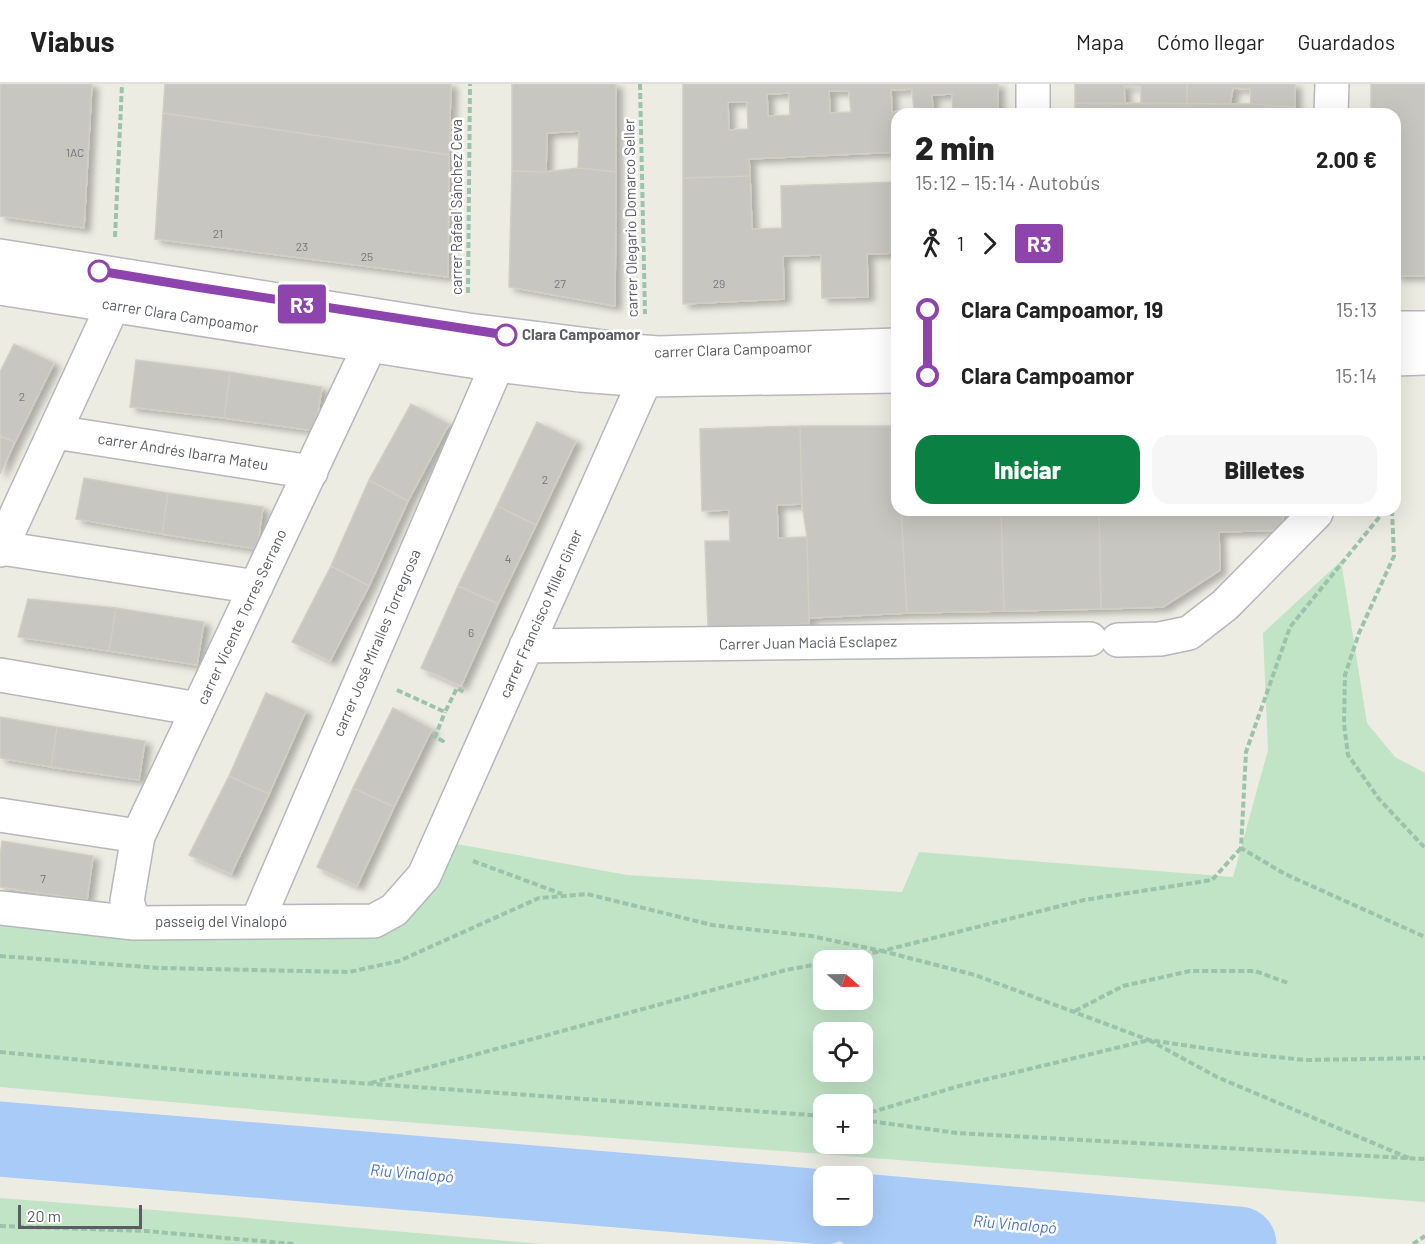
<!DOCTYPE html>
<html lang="es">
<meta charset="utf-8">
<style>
body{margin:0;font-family:Barlow,sans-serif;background:#f6f6f6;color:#222;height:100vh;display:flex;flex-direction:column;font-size:22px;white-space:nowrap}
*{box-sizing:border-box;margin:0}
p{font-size:20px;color:#767676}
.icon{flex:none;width:33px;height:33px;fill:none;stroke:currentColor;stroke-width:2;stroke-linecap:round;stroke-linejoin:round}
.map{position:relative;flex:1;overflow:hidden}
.drawer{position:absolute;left:891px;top:24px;width:510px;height:408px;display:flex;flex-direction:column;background:#fff;border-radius:18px;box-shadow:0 6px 24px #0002}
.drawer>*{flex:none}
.badge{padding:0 12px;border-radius:4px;font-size:21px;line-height:39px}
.needle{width:39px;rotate:110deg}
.controls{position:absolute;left:813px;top:866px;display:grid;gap:12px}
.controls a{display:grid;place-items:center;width:60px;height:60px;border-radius:12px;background:#fff;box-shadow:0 6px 24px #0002;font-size:30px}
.scale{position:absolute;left:18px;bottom:15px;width:124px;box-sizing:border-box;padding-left:6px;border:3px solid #5b5d63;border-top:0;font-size:16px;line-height:21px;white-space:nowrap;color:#5b5d63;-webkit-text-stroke:4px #fff;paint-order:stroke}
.map>.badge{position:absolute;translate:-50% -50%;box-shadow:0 0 0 3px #fff}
.legs{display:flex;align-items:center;gap:9px;height:66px;padding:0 24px;font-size:20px}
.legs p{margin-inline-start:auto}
.overview{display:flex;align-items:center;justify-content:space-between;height:102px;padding:0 24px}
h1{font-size:33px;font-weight:800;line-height:45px}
.cta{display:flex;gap:12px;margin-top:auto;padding:12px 24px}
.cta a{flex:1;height:69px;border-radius:18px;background:#0b8043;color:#fff;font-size:24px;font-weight:800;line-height:69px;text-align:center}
.cta a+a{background:#f6f6f6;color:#222}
ul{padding:0 24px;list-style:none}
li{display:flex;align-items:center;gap:21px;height:66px;font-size:22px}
li i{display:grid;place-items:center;width:9px;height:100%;margin:0 8px;background:currentColor}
li i::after{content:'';width:15px;height:15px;margin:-8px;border:4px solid;border-radius:50%;background:#fff}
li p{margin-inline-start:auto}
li:first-child i{background:linear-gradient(#0000 50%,currentColor 0)}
li:last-child i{background:linear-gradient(currentColor 50%,#0000 0)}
header{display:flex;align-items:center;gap:36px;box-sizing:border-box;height:84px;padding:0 30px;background:#fff;border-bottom:2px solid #e0e0e0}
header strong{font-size:28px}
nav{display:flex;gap:33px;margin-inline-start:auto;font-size:21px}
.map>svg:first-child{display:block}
.green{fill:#c1e3c6;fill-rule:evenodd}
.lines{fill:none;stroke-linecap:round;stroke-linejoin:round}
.river{stroke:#a8cbf8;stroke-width:75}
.building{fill:#c8c6c0;stroke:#d1cec2;stroke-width:1.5;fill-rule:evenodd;filter:url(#shadow)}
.street-casing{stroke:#b5b7bc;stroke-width:36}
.secondary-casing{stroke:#b7b8be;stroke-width:36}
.path{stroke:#9bc2ab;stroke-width:4;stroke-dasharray:6 3;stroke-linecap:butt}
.street{stroke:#fff;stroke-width:33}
.secondary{stroke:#fff;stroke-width:33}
.line-1-casing{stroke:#fff;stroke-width:14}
.line-1{stroke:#8e44ad;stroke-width:9}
.stop-1-dot{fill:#fff;stroke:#8e44ad;stroke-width:3}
.labels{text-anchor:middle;stroke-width:5;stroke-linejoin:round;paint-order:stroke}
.number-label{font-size:12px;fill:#76777a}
.street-label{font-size:15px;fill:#5b5d63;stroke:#fff}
.stop-label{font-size:15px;font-weight:bold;fill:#5b5d63;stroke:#fff;text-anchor:start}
.water-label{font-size:16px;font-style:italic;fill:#4c73b9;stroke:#fff}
</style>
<header>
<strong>Viabus</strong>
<nav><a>Mapa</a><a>Cómo llegar</a><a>Guardados</a></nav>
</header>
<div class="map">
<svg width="1425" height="1160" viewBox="0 0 1425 1160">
<defs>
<filter id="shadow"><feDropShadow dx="6" dy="4" stdDeviation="3" flood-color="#0004"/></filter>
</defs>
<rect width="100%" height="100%" fill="#edece3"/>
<path class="green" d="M1341 477 1367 639 1395 673 1425 689V1118L1184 1098 340 1033 0 1003V837L273 847 403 842 434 796 451 759 627 791 902 808 919 768 1233 793 1268 666 1263 549ZM824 876H862V915H824ZM824 948H862V987H824ZM824 1020H862V1059H824Z
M0 1114 155 1126 542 1160H0Z"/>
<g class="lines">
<path class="river" d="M0 1055 824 1123
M862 1127 1239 1160"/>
</g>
<path class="building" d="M0 0H92L84 144 0 132Z
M165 0H451L449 71 163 29Z
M512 0H616V88L578 84 579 47 547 49 546 88 512 87Z
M683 0H998V30H953L952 10 932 11 933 30H897V68L749 75 750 92 683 94ZM912 5 914 26 892 28 891 6ZM829 7H849L851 28 830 29ZM789 9 790 31 768 32 767 10ZM728 18H747L748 45 729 46Z
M1075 0H1187V20L1141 19V2H1124L1125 20 1075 19Z
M1187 0H1295V23L1251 20 1250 5 1233 4 1230 20H1187Z
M1371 0H1425V192H1395V30H1371Z
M1075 19 1251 20 1295 23V30H1075Z
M163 29 449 71 448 193 155 155Z
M578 84 616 88 615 222 509 203 512 87 546 88Z
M750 92 752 145 782 144 781 102 897 98V169L867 170 868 213 822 214 821 171 783 172 784 215 683 220V94Z
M14 260 54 279 15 358 0 352V288Z
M136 276 230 288 224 334 130 323Z
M230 288 322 303 315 347 224 334Z
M411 320 449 340 408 417 369 396Z
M537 338 576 357 536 441 497 422Z
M800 342H896L897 426H901L907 529 809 534 807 453 802 420Z
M800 342 802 420 777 421 778 454 807 453 809 540 708 544 705 457H730L729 426 702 427 700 345Z
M0 352 15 358 0 390Z
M84 394 168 409 162 450 76 435Z
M369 396 408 417 369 502 331 482Z
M168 409 263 423 257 465 162 450Z
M497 422 536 441 498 520 458 502Z
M901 426H1001L1004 527 907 529Z
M1001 426H1099L1101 525 1004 527Z
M1099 426H1283V446L1219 448 1220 486 1163 523 1101 525Z
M331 482 369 502 330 577 292 558Z
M458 502 498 520 461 602 421 584Z
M28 515 116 524 109 567 18 553Z
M116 524 204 538 197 581 109 567Z
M266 609 306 627 269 710 229 692Z
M393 624 432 645 394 723 353 704Z
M0 633 57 643 51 683 0 674Z
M57 643 145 657 139 696 51 683Z
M229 692 269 710 231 790 189 771Z
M353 704 394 723 357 802 317 783Z
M2 757 93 772 87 816 0 803V772Z"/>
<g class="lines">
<defs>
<path id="street" d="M1033 0V30
M1331 30 1332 0
M55 348 311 388
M1 464 256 503
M0 466 113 221 127 197
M1118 556 1160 555 1189 549 1225 521 1316 429 1317 426
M526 562 1090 555
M0 591 198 625
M0 731 138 752
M0 824 134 839 374 837 394 826 424 792 645 296 658 271
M257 838 497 281
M134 839 127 817 138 752 370 261 375 235"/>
<path id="secondary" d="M0 172 468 246 645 268 659 269 897 261
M0 204 497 281 580 291 645 296 897 292
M1395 244H1425
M1395 275 1425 274"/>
</defs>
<use href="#street" class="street-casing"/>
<use href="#secondary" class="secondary-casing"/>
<path class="path" d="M640 0 645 230
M115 153 122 0
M468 209 470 0
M1385 426 1290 543 1246 668 1241 764 1285 790 1425 853
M1392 426 1394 472 1359 549 1345 591 1344 640 1348 671 1379 715 1425 764
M397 606 445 628 457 604 464 608V609
M443 656V657L435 653 445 628
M473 777 562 810
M0 872 160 884 349 888 399 877 539 814 587 810 712 841 811 852 882 867 1084 816 1212 796 1241 764
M837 876 882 867 975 891 1149 956 1237 969 1305 976 1425 974
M1075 927 1123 902 1190 887H1255L1288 899
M0 968 204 988 824 1032
M371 999 786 886 824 879
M862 1031 959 1002 1149 956 1217 993 1411 1075
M862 1036 957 1049 1425 1075
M0 1142 146 1147 294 1160
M1413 1160 1425 1152"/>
<use href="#street" class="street"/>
<use href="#secondary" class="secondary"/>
</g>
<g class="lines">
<defs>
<path id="line-1" d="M99 187 196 203 506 251"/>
</defs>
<use href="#line-1" class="line-1-casing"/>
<use href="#line-1" class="line-1"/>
</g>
<g class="stop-1-dot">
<circle cx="99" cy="187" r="10"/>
<circle cx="506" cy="251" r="10"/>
</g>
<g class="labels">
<g class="number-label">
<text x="75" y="73">1AC</text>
<text x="218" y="154">21</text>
<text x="302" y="167">23</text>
<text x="367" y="177">25</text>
<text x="560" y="204">27</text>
<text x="719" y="204">29</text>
<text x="22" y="317">2</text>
<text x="545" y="400">2</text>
<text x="508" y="479">4</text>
<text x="471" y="553">6</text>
<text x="43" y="799">7</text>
</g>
<g class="street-label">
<text transform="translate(457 123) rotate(-90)" y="5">carrer Rafael Sánchez Ceva</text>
<text transform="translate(631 134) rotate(-91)" y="5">carrer Olegario Domarco Seller</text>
<text transform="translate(180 232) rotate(9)" y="5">carrer Clara Campoamor</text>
<text transform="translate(733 266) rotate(-2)" y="5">carrer Clara Campoamor</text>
<text transform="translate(183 368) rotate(9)" y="5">carrer Andrés Ibarra Mateu</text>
<text transform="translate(541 530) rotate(-66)" y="5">carrer Francisco Miller Giner</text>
<text transform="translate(242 533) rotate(-65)" y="5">carrer Vicente Torres Serrano</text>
<text transform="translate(377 559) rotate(-67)" y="5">carrer José Miralles Torregrosa</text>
<text transform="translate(808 559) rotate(-1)" y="5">Carrer Juan Maciá Esclapez</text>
<text x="221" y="843">passeig del Vinalopó</text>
</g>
<g class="stop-label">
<text x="522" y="256">Clara Campoamor</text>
</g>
<g class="water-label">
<text transform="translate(412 1089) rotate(5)" y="6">Riu Vinalopó</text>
<text transform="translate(1015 1140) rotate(5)" y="6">Riu Vinalopó</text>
</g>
</g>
</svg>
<div class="controls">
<a><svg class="needle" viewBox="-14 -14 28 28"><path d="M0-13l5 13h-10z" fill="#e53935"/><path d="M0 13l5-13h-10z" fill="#767676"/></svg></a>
<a><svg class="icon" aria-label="locate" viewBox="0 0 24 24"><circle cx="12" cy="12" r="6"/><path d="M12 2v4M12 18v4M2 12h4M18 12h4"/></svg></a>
<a>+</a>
<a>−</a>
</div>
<div class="scale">20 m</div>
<b class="badge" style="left:302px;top:220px;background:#8e44ad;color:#fff">R3</b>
<section class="drawer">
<div class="overview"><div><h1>2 min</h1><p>15:12 – 15:14 · Autobús</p></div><b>2.00 €</b></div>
<div class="legs"><svg class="icon" aria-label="walk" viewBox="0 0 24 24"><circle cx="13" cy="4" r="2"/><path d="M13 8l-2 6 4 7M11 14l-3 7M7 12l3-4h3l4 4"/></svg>1<svg class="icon" aria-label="forward" viewBox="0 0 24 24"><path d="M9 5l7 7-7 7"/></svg><b class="badge" style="background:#8e44ad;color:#fff">R3</b></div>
<ul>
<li><i style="color:#8e44ad"></i><b>Clara Campoamor, 19</b><p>15:13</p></li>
<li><i style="color:#8e44ad"></i><b>Clara Campoamor</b><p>15:14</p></li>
</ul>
<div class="cta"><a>Iniciar</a><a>Billetes</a></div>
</section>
</div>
